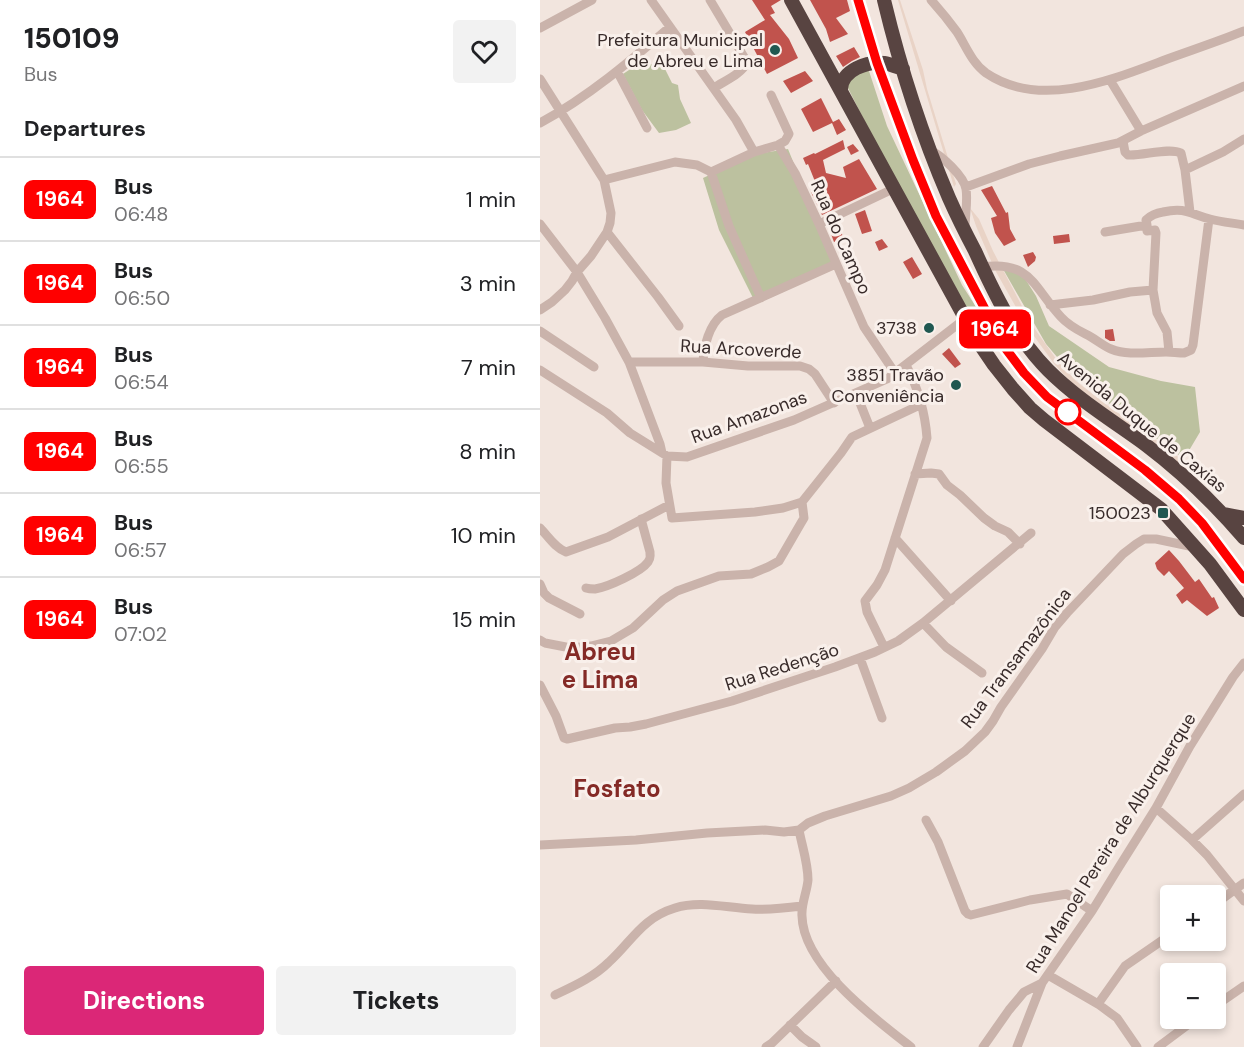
<!DOCTYPE html>
<meta charset="utf-8">
<style>
body{margin:0;font-family:"DM Sans",sans-serif;background:#f2f2f2;color:#202124;height:100vh;display:flex;flex-direction:column;font-size:22px;white-space:nowrap}
*{box-sizing:border-box;margin:0}
p{font-size:20px;color:#757577}
.icon{flex:none;width:33px;height:33px;fill:none;stroke:currentColor;stroke-width:2;stroke-linecap:round;stroke-linejoin:round}
.map{position:relative;flex:1;overflow:hidden}
.details{display:flex;flex-direction:column;background:#fff;width:540px}
.details>*{flex:none}
.badge{padding:0 12px;border-radius:9px;font-size:21px;line-height:39px}
.fabs{position:absolute;left:620px;top:885px;display:grid;gap:12px}
.fabs a{display:grid;place-items:center;width:66px;height:66px;border-radius:6px;background:#fff;box-shadow:0 3px 9px #0003;font-size:30px}
.map>.badge{position:absolute;translate:-50% -50%;box-shadow:0 0 0 3px #fff}
h2{padding:0 24px;font-size:22px;line-height:54px}
.round{display:grid;place-items:center;flex:none;width:63px;height:63px;border-radius:6px;background:#f2f2f2}
.head{display:flex;align-items:center;justify-content:space-between;height:102px;padding:0 24px}
h1{font-size:28px;font-weight:800;line-height:45px}
.action{display:flex;gap:12px;margin-top:auto;padding:12px 24px}
.action a{flex:1;height:69px;border-radius:6px;background:#db2777;color:#fff;font-size:24px;font-weight:800;line-height:69px;text-align:center}
.action a+a{background:#f2f2f2;color:#202124}
ul{padding:0;list-style:none}
li{display:flex;align-items:center;gap:18px;height:84px;padding:0 24px;border-top:2px solid #e0e0e0}
li div{flex:1}
li b{display:block;font-size:22px}
li em{font-style:normal}
li .badge{min-width:66px;font-weight:700;text-align:center}
main{display:flex;flex:1;min-height:0}
.map>svg:first-child{display:block}
.green{fill:#bcc19f}
.plaza{fill:#e9d3c6}
.building{fill:#c1534d}
.lines{fill:none;stroke-linecap:round;stroke-linejoin:round}
.minor{stroke:#cab3ab;stroke-width:9}
.highway{stroke:#584441;stroke-width:14}
.line-casing{stroke:#fff;stroke-width:14}
.line{stroke:#f00;stroke-width:9}
.poi-dot{fill:#205851;stroke:#f9f0eb;stroke-width:2}
.stop-dot{fill:#fff;stroke:#f00;stroke-width:3}
.labels{text-anchor:middle;stroke-width:6;stroke-linejoin:round;paint-order:stroke}
.poi-label{font-size:18px;fill:#382b2a;stroke:#f9f0eb;text-anchor:end}
.street-label{font-size:18px;fill:#382b2a;stroke:#f9f0eb}
.district-label{font-size:24px;font-weight:bold;fill:#842a26;stroke:#f9f0eb}
</style>
<main>
<section class="details">
<div class="head"><div><h1>150109</h1><p>Bus</p></div><a class="round"><svg class="icon" aria-label="heart" viewBox="0 0 24 24"><path d="M12 20l-8-8c-3-5 5-10 8-4 3-6 11-1 8 4z"/></svg></a></div>
<h2>Departures</h2>
<ul>
<li><span class="badge" style="background:#f00;color:#fff">1964</span><div><b>Bus</b><p>06:48</p></div><em>1 min</em></li>
<li><span class="badge" style="background:#f00;color:#fff">1964</span><div><b>Bus</b><p>06:50</p></div><em>3 min</em></li>
<li><span class="badge" style="background:#f00;color:#fff">1964</span><div><b>Bus</b><p>06:54</p></div><em>7 min</em></li>
<li><span class="badge" style="background:#f00;color:#fff">1964</span><div><b>Bus</b><p>06:55</p></div><em>8 min</em></li>
<li><span class="badge" style="background:#f00;color:#fff">1964</span><div><b>Bus</b><p>06:57</p></div><em>10 min</em></li>
<li><span class="badge" style="background:#f00;color:#fff">1964</span><div><b>Bus</b><p>07:02</p></div><em>15 min</em></li>
</ul>
<div class="action"><a>Directions</a><a>Tickets</a></div>
</section>
<div class="map">
<svg width="704" height="1047" viewBox="0 0 704 1047">
<rect width="100%" height="100%" fill="#f2e5de"/>
<path class="green" d="M105 64 123 65 132 83 138 85 140 99 151 123 136 130 119 133 102 110 83 74 95 66Z
M328 68 347 126 422 285 438 310 430 314 329 130 304 80Z
M248 149 296 268 216 304 179 230 163 178 215 154Z
M477 266 496 296 509 326 569 367 621 381 655 387 660 432 644 459 535 378 506 344 463 269Z"/>
<path class="plaza" d="M358 0H360L383 70 387 89 416 184 414 187Z
M430 208 439 219 453 251 492 325 519 363 536 381 564 403 626 447 643 461 658 477 533 384 515 365 486 325 455 270 436 226Z"/>
<path class="building" d="M212 0H241L231 6 235 13 230 15 249 39 258 58 227 74 205 32 225 20Z
M270 0H307L310 11 296 18 308 34 290 42 286 29Z
M314 47 320 57 312 61 303 67 296 56Z
M265 71 273 81 251 93 243 81Z
M281 98 293 122 299 119 306 130 297 135 292 123 273 132 261 109Z
M303 140 305 149 283 160 286 173 306 178 303 167 319 159 337 189 282 215 271 192 278 189 268 164 266 165 263 158 274 153 275 154Z
M313 144 319 151 311 155 307 147Z
M452 186 466 213 468 212 470 229 476 240 464 246 455 233 451 218 457 216 441 190Z
M325 210 332 231 322 234 315 214Z
M300 228 303 237 294 242 291 234Z
M529 234 530 242 514 244 513 236Z
M342 239 348 247 339 251 335 242Z
M493 252 496 257 495 261 488 267 483 255Z
M372 257 382 274 373 279 363 262Z
M573 329 575 341H570L565 338V330Z
M409 348 421 364 415 368 402 354Z
M629 550 639 561 655 582 659 579 672 598 674 597 679 608 667 616 647 600 642 604 636 595 644 588 629 571 624 576 617 569 615 563Z"/>
<g class="lines">
<path class="minor" d="M111 0 196 120 214 152
M170 0 207 62C202 74 184 81 174 88
M391 0C400 10 409 21 417 32 426 46 432 63 446 73 499 109 569 81 622 61 649 51 677 42 704 31
M0 28 52 0
M77 71 107 128
M0 79 64 180 71 213 70 223 67 232 51 256 37 272 32 281 25 290 12 302 0 310
M570 80 601 131
M0 123C48 97 89 62 130 27
M583 141 585 152 588 155C603 156 629 147 641 153L645 170 650 212
M238 145 255 173 279 224 324 327 355 373
M390 150C401 155 424 176 426 189 428 200 425 216 425 228
M645 170 683 152 704 139
M171 172 189 226 221 298
M64 180 135 162 157 165 171 172 214 152 238 145 245 141 249 134 231 95
M426 187 489 164 520 156 578 143 601 131 704 86
M0 224 37 272 65 318 89 362 120 444 122 453
M279 224 355 188
M607 225V231L615 230 616 233 613 290 617 313 627 332 629 352
M67 232 118 297 139 326
M565 232 607 225 606 220C611 215 616 213 623 212 646 207 650 214 670 219 681 222 693 223 704 225
M442 267C491 260 493 287 521 317 530 327 540 331 551 337 558 341 564 346 571 349 588 356 608 352 626 352 632 352 638 353 644 353L651 350 653 345 669 219
M510 305 553 300 590 292 613 290
M0 331 54 367
M89 362H163L208 366H260L269 369 275 374 294 403
M163 362C164 346 169 325 182 315L296 264
M0 370 67 413 90 433 127 456 147 457 254 420 347 379 426 318
M316 393 330 428
M127 456 126 483 132 518 215 512 243 508 262 502 301 453 312 437 382 404
M375 474 391 473 399 474 407 485 420 495 444 518 455 526 468 532 480 544
M0 528C8 536 15 548 26 552L68 537 129 505
M355 538 411 601
M0 584 4 593 9 598 40 614
M46 588C49 589 52 589 55 589 68 587 101 572 108 562 111 557 110 558 110 552L101 519
M383 623 406 647 442 673
M0 640 5 643 31 648 51 646 71 641 93 628 123 600 137 591 179 576 211 574 228 567 239 561 261 523 264 518 262 502
M344 647 327 612 325 601 337 585 345 570 387 438C385 411 378 388 366 365
M320 658 342 718
M0 685 16 716 24 738 27 739 75 728 90 727 106 724 192 701 295 667 335 652 358 641 383 623 491 533
M616 808 652 840 667 855 704 901
M386 820 398 842 425 911 428 914 431 915 490 900 527 894 552 911
M259 830C262 846 268 863 268 880 267 892 261 904 262 916 263 966 335 1019 371 1047
M652 840 704 794
M0 845 96 840 167 833 225 830 244 832 259 830 268 823 285 816 351 796 369 788 396 772 425 751 445 732 453 721 461 707 502 649 515 627 527 613 583 554 596 544 604 539H616L654 547
M675 904 704 883
M508 975 558 1004 577 1018 597 1047
M15 995C34 986 54 977 69 962 92 941 102 918 135 908 160 900 187 908 212 909 229 910 246 908 262 906
M558 1004 585 966 630 935
M675 1006 704 986
M250 1025 262 1037 276 1047
M226 1047 232 1043 296 981
M443 1047 469 1010 484 992 502 983
M477 1047 502 983 552 911 579 867 616 808 650 746 693 677 704 663
M618 1047 657 1018"/>
<path class="highway" d="M251 0 437 340 454 365 473 389 490 408 504 420 621 509 670 564 704 610
M344 0C360 67 382 135 409 198 417 216 426 234 435 251 454 293 475 337 508 370 537 399 573 421 606 445 643 473 674 503 704 538
M301 89C302 70 327 61 344 63 350 64 357 67 363 69
M683 514 704 518"/>
</g>
<g class="lines">
<defs>
<path id="line" d="M318 0 337 63 373 160 396 216 466 349 484 373 507 397 605 470 639 499 662 523 704 579"/>
</defs>
<use href="#line" class="line-casing"/>
<use href="#line" class="line"/>
</g>
<g class="poi-dot">
<circle cx="235" cy="50" r="6"/>
<circle cx="389" cy="328" r="6"/>
<circle cx="416" cy="385" r="6"/>
<rect x="617" y="507" width="12" height="12" rx="3"/>
</g>
<circle class="stop-dot" cx="528" cy="412" r="12"/>
<g class="labels">
<g class="poi-label">
<text x="223" y="46">Prefeitura Municipal<tspan x="223" dy="21">de Abreu e Lima</tspan></text>
<text x="377" y="334">3738</text>
<text x="404" y="381">3851 Travão<tspan x="404" dy="21">Conveniência</tspan></text>
<text x="611" y="519">150023</text>
</g>
<g class="street-label">
<text transform="translate(301 237) rotate(66)" y="6">Rua do Campo</text>
<text transform="translate(201 349) rotate(3)" y="6">Rua Arcoverde</text>
<text transform="translate(209 417) rotate(-20)" y="6">Rua Amazonas</text>
<text transform="translate(602 422) rotate(39)" y="6">Avenida Duque de Caxias</text>
<text transform="translate(476 658) rotate(-53)" y="6">Rua Transamazônica</text>
<text transform="translate(242 667) rotate(-18)" y="6">Rua Redenção</text>
<text transform="translate(571 843) rotate(-58)" y="6">Rua Manoel Pereira de Alburquerque</text>
</g>
<g class="district-label">
<text x="60" y="660">Abreu<tspan x="60" dy="28">e Lima</tspan></text>
<text x="77" y="797">Fosfato</text>
</g>
</g>
</svg>
<div class="fabs">
<a>+</a>
<a>−</a>
</div>
<b class="badge" style="left:455px;top:329px;background:#f00;color:#fff">1964</b>
</div>
</main>
